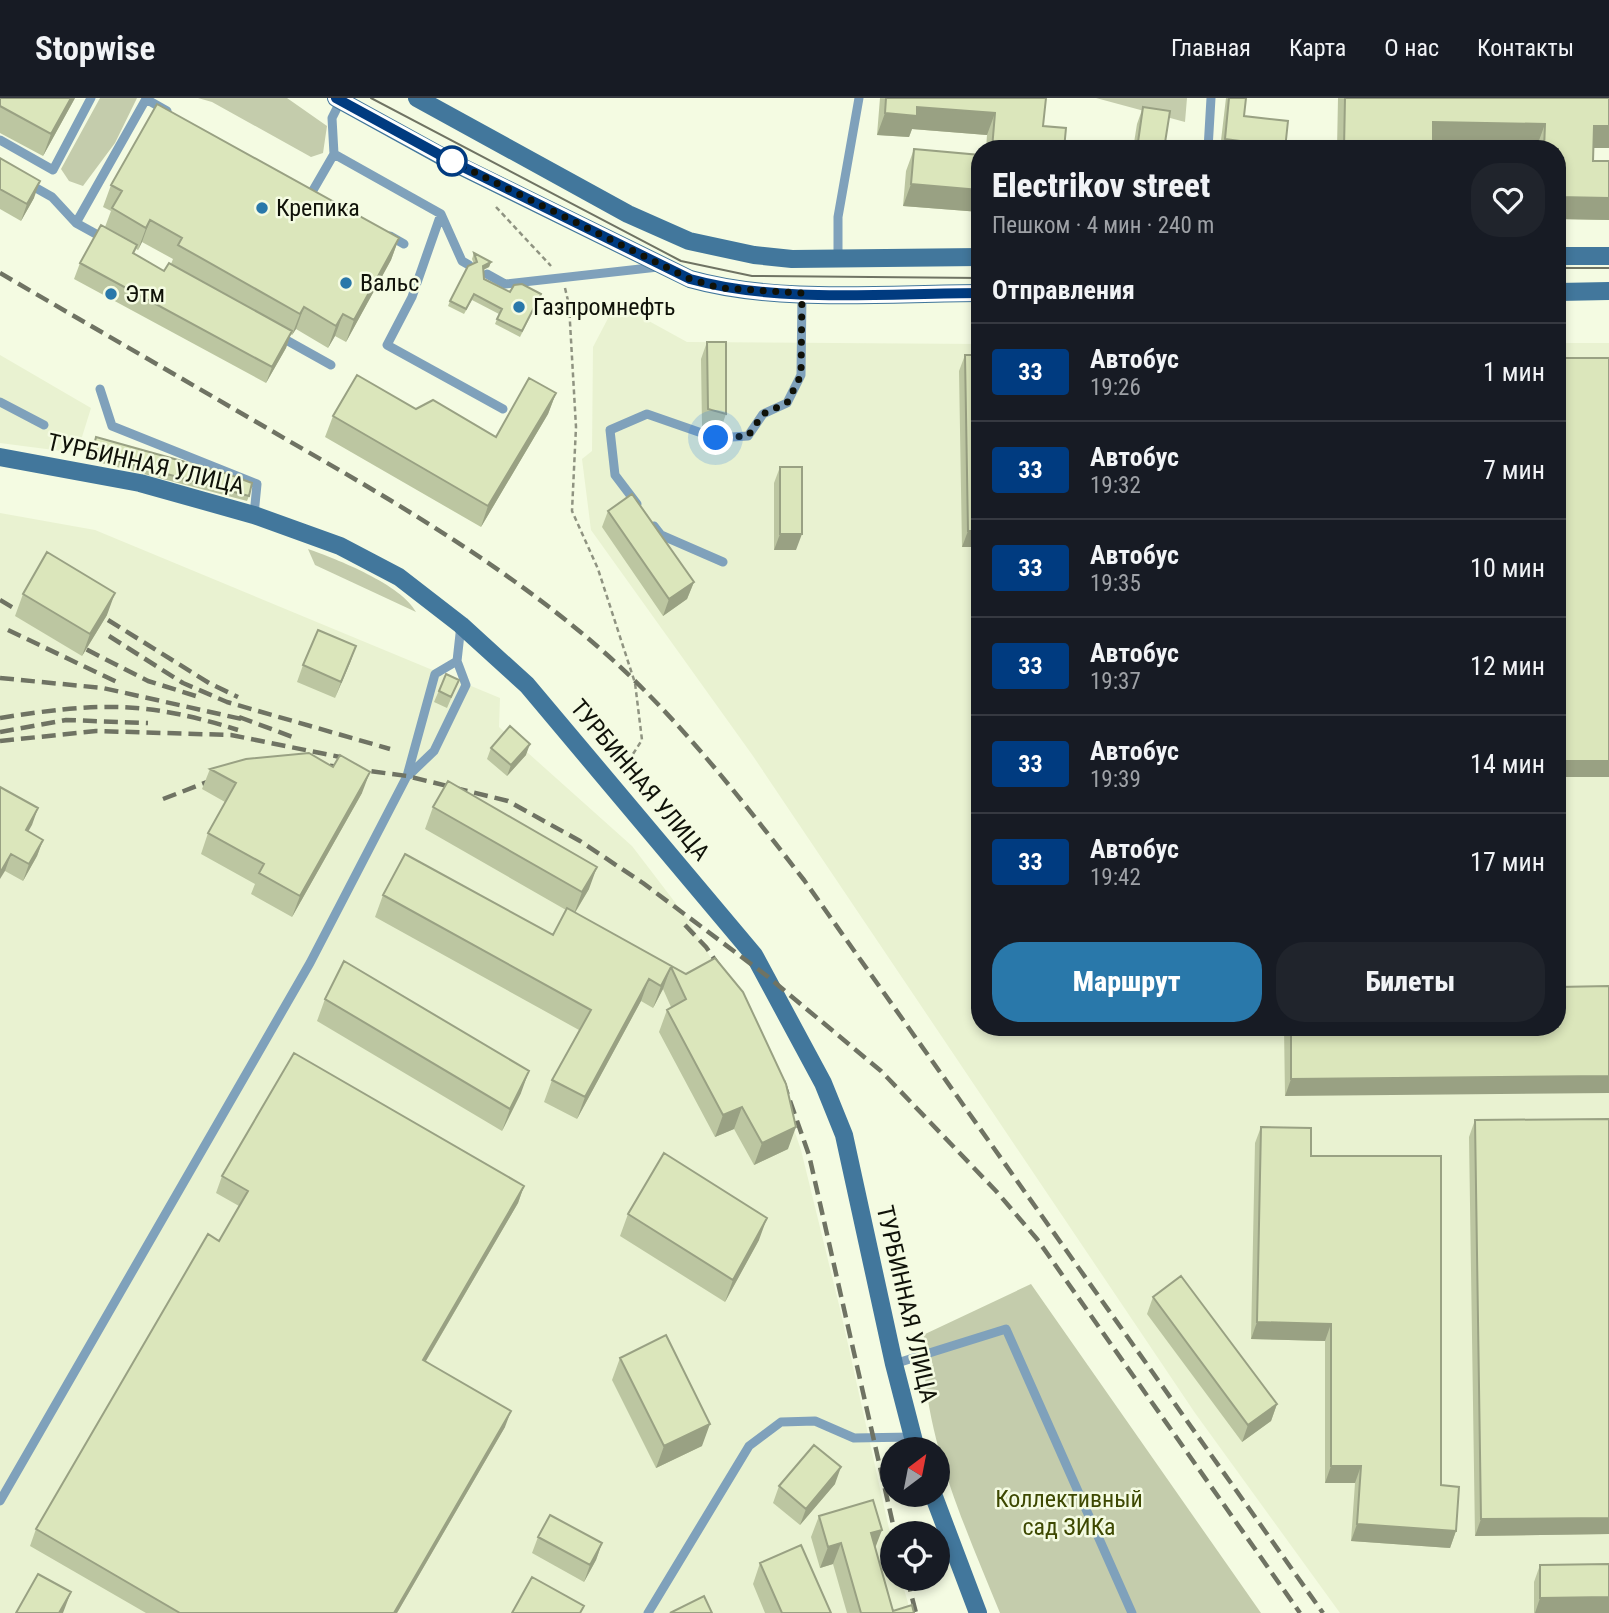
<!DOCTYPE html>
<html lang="ru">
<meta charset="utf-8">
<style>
body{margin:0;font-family:"Roboto Condensed",sans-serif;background:#20242c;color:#f1f3f6;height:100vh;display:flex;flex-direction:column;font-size:26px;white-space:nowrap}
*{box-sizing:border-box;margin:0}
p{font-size:23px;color:#9ea1a6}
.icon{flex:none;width:38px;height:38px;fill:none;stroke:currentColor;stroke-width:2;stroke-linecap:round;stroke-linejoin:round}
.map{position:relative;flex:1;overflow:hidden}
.sheet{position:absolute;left:971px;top:42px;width:595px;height:896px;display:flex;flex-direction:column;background:#171b24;border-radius:28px;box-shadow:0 4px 10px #0003}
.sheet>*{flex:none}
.badge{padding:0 14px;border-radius:5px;font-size:24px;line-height:46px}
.needle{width:46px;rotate:32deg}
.fabs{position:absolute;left:880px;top:1339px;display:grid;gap:14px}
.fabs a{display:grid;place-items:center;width:70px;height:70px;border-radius:50%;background:#171b24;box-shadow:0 4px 10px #0003;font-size:35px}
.you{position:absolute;width:35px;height:35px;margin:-18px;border:5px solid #fff;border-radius:50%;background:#1a73e8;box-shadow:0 0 0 10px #1a73e833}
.map>.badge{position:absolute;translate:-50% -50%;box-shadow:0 0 0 4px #fff}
h2{padding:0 21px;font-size:26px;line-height:63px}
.round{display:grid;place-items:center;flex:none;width:74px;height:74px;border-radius:28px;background:#20242c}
.headline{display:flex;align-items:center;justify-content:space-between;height:119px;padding:0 21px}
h1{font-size:33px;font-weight:800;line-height:52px}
.action{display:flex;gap:14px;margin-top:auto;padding:14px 21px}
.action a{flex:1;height:80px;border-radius:28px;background:#2978aa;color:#fff;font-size:28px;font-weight:800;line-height:80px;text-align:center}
.action a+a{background:#20242c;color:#f1f3f6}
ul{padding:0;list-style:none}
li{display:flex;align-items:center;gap:21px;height:98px;padding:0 21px;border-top:2px solid #363941}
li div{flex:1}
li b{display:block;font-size:26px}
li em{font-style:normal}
li .badge{min-width:77px;font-weight:700;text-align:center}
header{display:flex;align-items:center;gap:42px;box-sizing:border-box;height:98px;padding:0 35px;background:#171b24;border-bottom:2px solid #363941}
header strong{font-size:33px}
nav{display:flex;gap:38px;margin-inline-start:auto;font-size:24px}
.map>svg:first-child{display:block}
.built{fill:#e9f2d1}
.green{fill:#c4ccac}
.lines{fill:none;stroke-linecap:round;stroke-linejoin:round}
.path{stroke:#8f9381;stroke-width:2.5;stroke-dasharray:5 3.5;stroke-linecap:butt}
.lane{stroke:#7fa1bb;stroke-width:9}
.secondary{stroke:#42779c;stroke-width:18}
.tram{stroke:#6f7363;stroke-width:2}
.rail{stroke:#6f7363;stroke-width:4.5;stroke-dasharray:14 7;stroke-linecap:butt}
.wall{fill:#bcc6a1;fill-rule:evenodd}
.shaded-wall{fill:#99a183}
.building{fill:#dbe6bb;stroke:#99a183;stroke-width:2}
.line-casing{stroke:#fff;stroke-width:16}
.line{stroke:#003b80;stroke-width:10}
.walk{stroke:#101209;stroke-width:7;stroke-dasharray:0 12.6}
.stop-dot{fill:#fff;stroke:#003b80;stroke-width:3.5}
.poi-dot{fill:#2978aa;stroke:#f4fbe2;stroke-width:2.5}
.labels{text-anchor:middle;stroke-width:5;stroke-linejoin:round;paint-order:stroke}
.poi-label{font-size:24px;fill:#101209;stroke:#f4fbe2;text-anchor:start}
.street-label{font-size:24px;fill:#101209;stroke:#f4fbe2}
.park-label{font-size:24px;fill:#3d4801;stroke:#f4fbe2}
</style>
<header>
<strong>Stopwise</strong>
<nav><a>Главная</a><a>Карта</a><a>О нас</a><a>Контакты</a></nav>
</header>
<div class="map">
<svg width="1609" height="1515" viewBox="0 0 1609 1515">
<rect width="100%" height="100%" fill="#f4fbe2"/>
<path class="built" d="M616 205 687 244 980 246V929H1558V245H1609V1515H1340L1195 1315 753 658 591 432 582 361 592 353 593 249Z
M0 257 91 310 77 355 0 345Z
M0 415 95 432 500 600 499 629 632 748 687 820 746 919 779 988 801 1052 841 1215 892 1444V1480L901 1481 911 1515H0Z"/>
<path class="green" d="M100 0H137L115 45 83 88 69 83 61 71Z
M198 0H287L327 28 323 55 311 59 212 4Z
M1096 0H1187L1185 24Z
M308 451C337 461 402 487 416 514L315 467Z
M1031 1186 1261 1515H1000C968 1436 931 1356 924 1270L933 1267 923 1237Z"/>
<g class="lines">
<path class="path" d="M496 109 551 168
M565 190 569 207 576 329 572 413 598 471 635 585 642 642 622 673"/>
<path class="lane" d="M0 42 53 72 91 0
M1208 51 1211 0
M334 56 441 116 462 163 469 167
M29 86 52 99 76 125 105 141
M312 94 334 56 332 20 341 2
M441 116 412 199 387 247 503 311
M76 125 146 1 167 13
M390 138 404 146
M838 159V119L859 0
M487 176 505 186 658 169
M279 238 331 267
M100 291 112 328 257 386 254 417
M0 304 44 327
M637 406 615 377 610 332 647 316 716 340 748 338 763 316 787 305 801 277 802 196
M654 428 661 437 723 464
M409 677 434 653 466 587 457 563 461 527
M894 1266 1006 1231 1132 1515
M0 1403 310 865 407 678 435 576 457 563
M648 1515 749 1348 781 1324 815 1323 854 1340 912 1339"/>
<path class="secondary" d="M336 0 452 64 690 181C778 206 888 195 980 195
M417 0 628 116 689 143 754 157 792 161 980 159
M1558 158H1609
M1558 194 1609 193
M0 359 140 385 254 417 340 448 399 479 461 527 527 587 754 857 823 985 844 1037 894 1266 916 1351
M933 1396 978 1515"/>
<path class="tram" d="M371 0 681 163 752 178 980 180
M1558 170H1609"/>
<path class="rail" d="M0 175C96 231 193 287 289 343 397 405 503 467 597 548 676 616 740 700 804 782L1323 1515
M0 502 32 521
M108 522 209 585 238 599
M8 532 119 585
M109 538 183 585 227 604 390 651
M68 542 148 583 199 599
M0 580 103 590 246 622
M239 619 298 641
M0 620C95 605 144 602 238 632
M0 634 66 622 148 625
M0 643 96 633 231 637 340 659
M309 665 407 678 508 703 580 743 643 785 767 878 881 973 996 1093 1037 1141 1300 1515
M163 701 223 678
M685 827 706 849 724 875
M783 983 809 1057 895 1435
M907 1480 916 1515"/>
</g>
<path class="wall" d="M0 0H75L43 58 0 35Z
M880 0H1046L1043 28 1064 51H986L987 37 912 31 909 39 877 37Z
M1226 0H1246L1244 18 1285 51H1220Z
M1338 0H1609L1594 50 1593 63H1609V122L1558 121V51H1537V48L1433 46V51H1337Z
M1143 9 1164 51H1133L1137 26Z
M914 51 980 57V114L903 108 906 73Z
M0 60 34 100 21 123 0 111Z
M111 87 399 140 391 162 346 244 335 238 328 250 296 231 292 237 290 236 286 250 266 285 74 181 80 165 105 129 111 113 103 109ZM142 144 173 161 171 166 164 173 134 156 136 151 138 152Z
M474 155 491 164 489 169 483 172 484 181 510 194 539 201 520 239 495 226 499 216 472 202 464 216 448 208 450 203 474 166 472 161Z
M707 244 726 316 720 333 702 328 701 261Z
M965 257 980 449H962L959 273Z
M556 295 548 316 481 429 325 339 333 318 416 311 496 339Z
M94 345 249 398 247 403 90 362Z
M780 369 796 452H774V385Z
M608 413 694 484 687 501 663 518 602 429Z
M23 496 107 517 82 558 15 518Z
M356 548 335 600 297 584 303 567Z
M446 576 459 582 447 610 434 604Z
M491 650 526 657 507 678 487 661Z
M210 671 362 695 292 819 251 796 255 786 201 756 208 735 225 704 202 691Z
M0 689 38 710 28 733 43 742 37 758 23 783 5 773Z
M433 709 589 791 575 815 686 876 788 1051 754 1067 734 1031 715 1039 659 934 667 912 671 909 663 891 653 910 641 903 577 1021 544 1004 552 982 579 932 375 819 383 797 553 837 566 812 425 731Z
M325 901 521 995 502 1033 317 923Z
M1284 929H1558L1285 998Z
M1609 1021V1436L1475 1438 1469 1039 1475 1022Z
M1261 1029 1311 1058 1441 1387 1456 1433 1450 1450 1351 1443 1355 1385H1325V1243L1251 1241 1255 1045Z
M222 1078 524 1088 518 1105 426 1263 505 1329 397 1515H146L30 1448 36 1431 219 1143 239 1108 216 1095Z
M628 1116 759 1142 725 1204 620 1138Z
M1153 1199 1277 1306 1271 1323 1242 1344 1147 1216Z
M620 1260 702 1348 656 1370 612 1282Z
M835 1386 800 1427 773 1405 779 1388Z
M819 1418 875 1450 893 1513 914 1515H847L833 1466 820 1470 811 1439Z
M538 1439 602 1445 596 1462 584 1484 532 1455Z
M760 1465 831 1515H765L753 1486Z
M1540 1467 1609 1515H1534V1484Z"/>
<path class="shaded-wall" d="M71 0H75L43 58 51 36Z
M917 9 995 15 987 37 912 31 909 39 877 37 885 15Z
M1433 24 1545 26 1537 48 1425 46Z
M1594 28H1609V50H1586Z
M1225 41 1241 43 1238 51H1221Z
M40 83 34 100 21 123 27 106Z
M911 86 980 92V114L903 108Z
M1558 99 1609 100V122L1558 121Z
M150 122 142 144 138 152 146 130Z
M399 140 391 162 346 244 354 222Z
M491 164 489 169 481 173 483 168Z
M304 209 296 231 292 237 300 216Z
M343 216 335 238 328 250 336 228Z
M292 233 286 250 266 285 272 269Z
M556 295 548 316 481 429 488 408Z
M968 433H980V449H962Z
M780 436H802L796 452H774Z
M694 484 687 501 663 518 669 501Z
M115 495 107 517 82 558 90 536Z
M356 548 350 565 335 600 341 584Z
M530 646 526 657 507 678 511 667Z
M1558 663H1609V679H1558Z
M370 674 362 695 292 819 300 798Z
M38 710 32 727 20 748 26 732Z
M43 742 37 758 23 783 29 766Z
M11 756 5 773 0 781V775Z
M597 769 589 791 574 816 582 794Z
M671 869 663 891 653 910 661 888Z
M649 881 641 903 577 1021 585 999Z
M529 973 521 995 502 1033 510 1011Z
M1609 978V995L1285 998 1291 981Z
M742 1009 734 1031 715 1039 723 1017Z
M796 1029 788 1051 754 1067 762 1045Z
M524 1088 518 1105 417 1278 423 1262Z
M767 1120 759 1142 725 1204 733 1182Z
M1257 1224 1331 1226 1325 1243 1251 1241Z
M1277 1306 1271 1323 1242 1344 1248 1327Z
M511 1313 505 1329 397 1515H394Z
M710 1326 702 1348 656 1370 664 1348Z
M1331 1368H1361L1355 1385H1325Z
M841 1369 835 1386 800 1427 806 1411Z
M1609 1420V1436L1475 1438 1481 1421Z
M1357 1426 1456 1433 1450 1450 1351 1443Z
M882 1432 874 1453 871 1435Z
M602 1445 596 1462 584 1484 590 1467Z
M841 1445 833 1466 820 1470 828 1449Z
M71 1494 63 1515H59Z
M1609 1499V1515H1535L1540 1500Z"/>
<path class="building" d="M0 0H71L51 36 0 8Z
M886 0H1046L1043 28 1066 30 1064 51H992L995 15 917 9V18L885 15Z
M1229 0H1246L1244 18 1288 23 1285 51H1240L1241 43 1225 41Z
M1345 0H1609V28H1594L1593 63H1609V100L1558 99V51H1544L1545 26 1433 24V51H1344Z
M157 6 399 140 354 222 343 216 336 228 304 209 300 216 178 147 182 140 150 122 146 130 112 110 122 93 111 87Z
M1143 9 1170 13 1164 51H1137Z
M914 51 980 57V92L911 86Z
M0 60 40 83 27 106 0 91Z
M101 127 137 147 133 155 164 173 169 165 292 233 272 269 80 165Z
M474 155 491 164 483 168 484 181 510 194 514 187 522 186 541 196 522 233 497 221 502 211 474 196 466 211 450 203 468 168 477 164Z
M707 244H726V316L708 311Z
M965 257H980V433H968Z
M1558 260H1609V663H1558Z
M357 277 416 311 433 302 496 339 529 280 556 295 488 408 333 318Z
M96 339 228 376 252 385 249 398 92 356Z
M780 369H802V436H780Z
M632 396 694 484 669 501 608 413Z
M47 454 115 495 90 536 23 496Z
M318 532 356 548 341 584 303 567Z
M446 576 459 582 451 599 439 593Z
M510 628 530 646 511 667 491 650Z
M309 655 333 669 340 657 370 674 300 798 259 775 264 766 208 735 236 685 210 671 246 661Z
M448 683 597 769 582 794 433 709Z
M0 689 38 710 26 732 43 742 29 766 11 756 0 775Z
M405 756 553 837 567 810 686 876 715 860 743 894 786 986 796 1029 762 1045 742 1009 723 1017 667 912 686 901 671 869 661 888 649 881 585 999 552 982 591 912 383 797Z
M344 863 529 973 510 1011 325 901Z
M1609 888V978L1291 981V929H1558V889Z
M294 955 524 1088 423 1262 511 1313 394 1515H180L36 1431 208 1136 219 1143 248 1093 222 1078Z
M1609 1021V1420L1481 1421 1475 1022Z
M1261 1029 1311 1030V1058H1441V1387L1459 1389 1456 1433 1357 1426 1361 1368H1331V1226L1257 1224Z
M664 1055 767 1120 733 1182 628 1116Z
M1181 1178 1277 1306 1248 1327 1153 1199Z
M666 1237 710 1326 664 1348 620 1260Z
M814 1347 841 1369 806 1411 779 1388Z
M873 1402 882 1432 871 1435 893 1513 912 1507 914 1515H861L841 1445 828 1449 819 1418Z
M550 1417 602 1445 590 1467 538 1439Z
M801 1447 831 1515H782L760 1465Z
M1609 1466V1499L1540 1500V1467Z
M38 1476 71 1494 59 1515H16Z
M532 1479 584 1508 580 1515H512Z
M704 1498 712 1515H670Z"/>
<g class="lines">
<defs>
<path id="line" d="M336 0 453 64 690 181C780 206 886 195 980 195"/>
</defs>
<use href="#line" class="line-casing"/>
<use href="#line" class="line"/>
<path class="walk" d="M452 63 690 181 720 190 802 195 801 277 787 305 763 316 748 338 716 340"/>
</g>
<circle class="stop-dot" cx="452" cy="63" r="14"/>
<g class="poi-dot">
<circle cx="262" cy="110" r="7"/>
<circle cx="346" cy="185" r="7"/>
<circle cx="111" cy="196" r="7"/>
<circle cx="519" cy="209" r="7"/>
</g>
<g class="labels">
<g class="poi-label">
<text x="276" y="118">Крепика</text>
<text x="360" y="193">Вальс</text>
<text x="125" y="204">Этм</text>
<text x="533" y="217">Газпромнефть</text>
</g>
<g class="street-label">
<text transform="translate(146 366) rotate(13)" y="8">ТУРБИННАЯ УЛИЦА</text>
<text transform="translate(640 682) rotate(50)" y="8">ТУРБИННАЯ УЛИЦА</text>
<text transform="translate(907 1206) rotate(77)" y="8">ТУРБИННАЯ УЛИЦА</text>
</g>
<g class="park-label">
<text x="1069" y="1409">Коллективный<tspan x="1069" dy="28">сад ЗИКа</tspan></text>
</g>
</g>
</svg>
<div class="fabs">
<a><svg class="needle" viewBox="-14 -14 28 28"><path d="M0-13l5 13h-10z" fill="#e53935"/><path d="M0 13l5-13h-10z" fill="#9ea1a6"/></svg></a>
<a><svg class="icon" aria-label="locate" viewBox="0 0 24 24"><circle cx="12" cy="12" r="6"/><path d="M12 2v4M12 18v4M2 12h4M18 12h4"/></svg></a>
</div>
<div class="you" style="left:716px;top:340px"></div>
<section class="sheet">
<div class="headline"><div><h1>Electrikov street</h1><p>Пешком · 4 мин · 240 m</p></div><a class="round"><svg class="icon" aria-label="heart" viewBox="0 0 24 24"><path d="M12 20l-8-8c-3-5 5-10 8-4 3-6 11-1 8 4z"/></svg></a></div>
<h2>Отправления</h2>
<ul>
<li><span class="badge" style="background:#003b80;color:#fff">33</span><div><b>Автобус</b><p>19:26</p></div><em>1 мин</em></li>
<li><span class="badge" style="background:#003b80;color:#fff">33</span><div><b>Автобус</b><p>19:32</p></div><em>7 мин</em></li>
<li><span class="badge" style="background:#003b80;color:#fff">33</span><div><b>Автобус</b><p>19:35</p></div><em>10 мин</em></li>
<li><span class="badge" style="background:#003b80;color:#fff">33</span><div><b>Автобус</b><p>19:37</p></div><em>12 мин</em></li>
<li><span class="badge" style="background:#003b80;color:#fff">33</span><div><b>Автобус</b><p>19:39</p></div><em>14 мин</em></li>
<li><span class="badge" style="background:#003b80;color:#fff">33</span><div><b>Автобус</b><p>19:42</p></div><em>17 мин</em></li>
</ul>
<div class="action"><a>Маршрут</a><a>Билеты</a></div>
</section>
</div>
